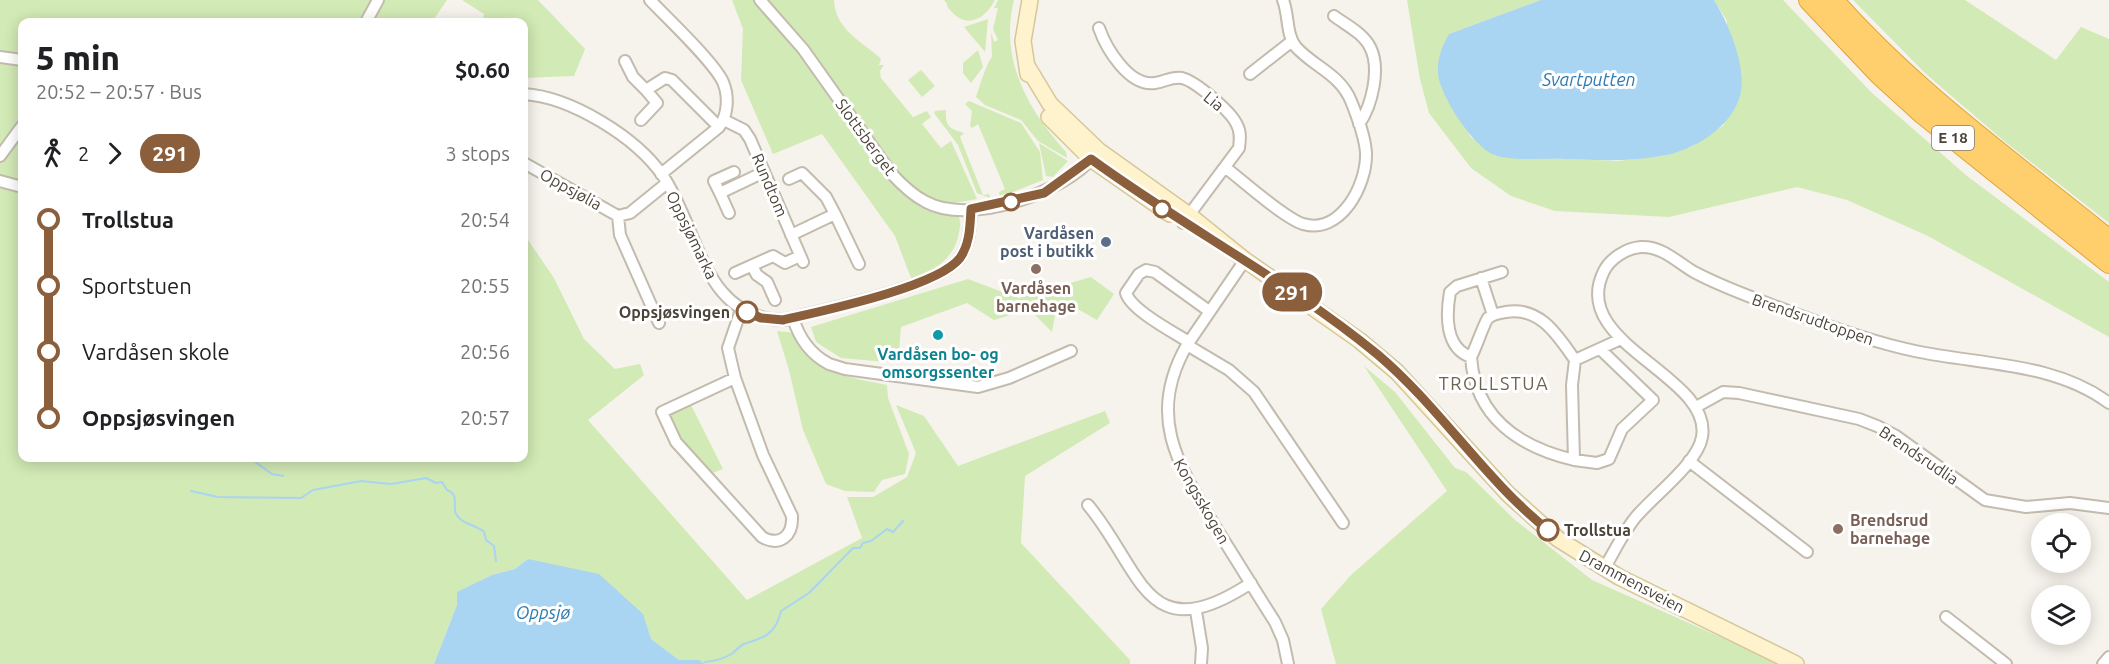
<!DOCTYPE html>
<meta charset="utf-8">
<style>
body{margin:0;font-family:Ubuntu,sans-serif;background:#f6f6f6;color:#202124;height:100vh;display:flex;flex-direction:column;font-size:22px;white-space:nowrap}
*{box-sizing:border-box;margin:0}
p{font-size:20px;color:#757577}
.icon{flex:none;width:33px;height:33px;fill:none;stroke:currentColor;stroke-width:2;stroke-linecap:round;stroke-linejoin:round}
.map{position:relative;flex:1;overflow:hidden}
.drawer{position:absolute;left:18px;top:18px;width:510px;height:444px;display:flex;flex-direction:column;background:#fff;border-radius:12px;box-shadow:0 3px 15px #0003}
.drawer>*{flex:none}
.badge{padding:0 12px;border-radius:20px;font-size:21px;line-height:39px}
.fabs{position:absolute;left:2031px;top:513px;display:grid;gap:12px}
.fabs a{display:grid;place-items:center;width:60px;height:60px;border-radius:50%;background:#fff;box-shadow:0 3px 15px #0003;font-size:30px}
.map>.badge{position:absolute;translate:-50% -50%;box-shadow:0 0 0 3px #fff}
.legs{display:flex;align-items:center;gap:9px;height:66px;padding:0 18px;font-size:20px}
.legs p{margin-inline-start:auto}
.summary{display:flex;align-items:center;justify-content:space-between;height:102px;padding:0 18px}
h1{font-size:33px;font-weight:800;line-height:45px}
ul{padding:0 18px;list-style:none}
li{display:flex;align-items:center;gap:21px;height:66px;font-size:22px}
li i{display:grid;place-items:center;width:9px;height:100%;margin:0 8px;background:currentColor}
li i::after{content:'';width:15px;height:15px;margin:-8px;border:4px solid;border-radius:50%;background:#fff}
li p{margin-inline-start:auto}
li:first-child i{background:linear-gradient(#0000 50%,currentColor 0)}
li:last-child i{background:linear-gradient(currentColor 50%,#0000 0)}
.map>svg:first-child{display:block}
.green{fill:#d2eab5}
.water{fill:#a9d4f2}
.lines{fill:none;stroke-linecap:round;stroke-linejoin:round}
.stream{stroke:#a9d4f2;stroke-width:2}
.street-casing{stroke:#c2bbae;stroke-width:14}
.secondary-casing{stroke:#d6c79b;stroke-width:18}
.highway-casing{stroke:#e0a43c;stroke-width:22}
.street{stroke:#fff;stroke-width:10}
.secondary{stroke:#fff3cd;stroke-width:15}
.highway{stroke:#ffcf6e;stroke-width:20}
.line-1-casing{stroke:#fff;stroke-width:14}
.line-1{stroke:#8b5e3c;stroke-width:9}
.stop-1-dot{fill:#fff;stroke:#8b5e3c;stroke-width:3}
.service-dot{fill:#5c6f8a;stroke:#fff;stroke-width:2}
.education-dot{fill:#8d6e63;stroke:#fff;stroke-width:2}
.culture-dot{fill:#0f9aa8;stroke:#fff;stroke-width:2}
.labels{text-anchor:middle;stroke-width:6;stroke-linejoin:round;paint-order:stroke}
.shield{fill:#fff;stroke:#817c74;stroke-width:1.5}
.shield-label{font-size:15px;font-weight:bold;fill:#4b4439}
.street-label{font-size:16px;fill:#4b4439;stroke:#fff}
.service-label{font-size:16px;font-weight:bold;fill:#4e5e75;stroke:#fff;text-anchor:end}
.education-label{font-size:16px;font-weight:bold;fill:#785e54;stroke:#fff}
.stop-label{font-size:16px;font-weight:bold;fill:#4b4439;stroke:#fff;text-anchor:end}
.culture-label{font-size:16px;font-weight:bold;fill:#0d838f;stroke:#fff}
.water-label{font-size:18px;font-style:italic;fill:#2e7ab2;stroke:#fff}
.neighbourhood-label{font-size:18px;letter-spacing:1.5px;fill:#6e6250;stroke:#fff}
</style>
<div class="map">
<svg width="2109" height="664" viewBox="0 0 2109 664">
<rect width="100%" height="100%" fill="#f6f3ec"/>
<path class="green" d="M0 0H447L432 22H22V458H524V234L554 278 584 339 615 369 640 364 644 375 588 420 747 600 862 538 847 497H873L907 477 916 453 896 405 924 416 958 466 1105 411 1110 423 1025 476 1021 543 1130 660V664H705L699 660H679L651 639 642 614 528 559 515 569 492 575 458 592 457 605 434 664H0Z
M462 0H538L585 49 574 76 524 78V22H482L484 14Z
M732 0H834C835 28 859 40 878 56L881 59 879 65H884L880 71 881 78 913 117 927 111 931 117 922 124 941 148 951 141 977 199 954 203C956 209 961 219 960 226 957 257 938 269 911 278L895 236 822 134 773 154 741 80 743 29Z
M944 0H995C986 18 967 30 951 11 944 3 950 6 944 0Z
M998 0H1014C999 59 1028 110 1066 152L1067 158 1038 141 1021 120 985 105 976 97C979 88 987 62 992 57L991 32 994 42 998 40 993 29 998 8H994Z
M1407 0H1541L1449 34 1461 121 1471 137 1495 156 1618 161 1663 156 1693 146 1724 125 1727 21 1714 0H1783L1872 93 1967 176 2109 282V337L1928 236 1847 200 1797 187 1669 217 1555 211 1511 196 1471 168 1429 113 1420 79Z
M1853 0H1965L2056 60 2081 27 2109 39V223L2004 141 1926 74Z
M988 19 985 52 964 27Z
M978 50 983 67 971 83 963 73V63Z
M921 70 935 86 922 97 908 80Z
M969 101 1021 123 1040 152 1043 180 1000 197 999 192 1005 189 978 124 972 128 970 126 972 111 965 104Z
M946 110C945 127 950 129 964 133L960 137 983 195 989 194 990 198 977 193 958 145 934 113 935 111Z
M1039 143 1068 161 1053 177 1046 176Z
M1091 277 1114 294 1097 320 1069 304 1056 310 1052 332 1034 314 1017 313 994 320 967 303 901 327 898 363 841 358 816 342 811 327 968 279 1019 298Z
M777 331 796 333C830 377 835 374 887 385L888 398 909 454 905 474 882 480 874 492 845 491 826 484 803 430 789 370Z
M1364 366 1395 392 1455 468 1466 472 1515 520 1592 580 1781 664H1336L1321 609 1351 575 1447 491Z
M691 405 723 469 708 475 679 438 668 415Z"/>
<path class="water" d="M1541 0H1714C1729 24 1749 71 1739 99 1728 130 1692 151 1661 156 1629 162 1597 160 1565 159 1546 158 1515 161 1497 156 1475 150 1439 95 1438 73 1437 59 1442 46 1449 34Z
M528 559 599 574 643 614 651 639 679 660H699L705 664H434L457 605V592L492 575 515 569Z"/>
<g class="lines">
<path class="stream" d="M250 458 272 474 283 476
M191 491 218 497 301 498 313 490 361 481 391 484 426 478 436 483 442 482 447 490C460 495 452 504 456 514 461 524 477 525 484 532L486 540 494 546 496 561
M705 662C715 661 724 659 733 653 736 650 740 646 744 644 764 638 776 634 781 611L809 593 853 548H860L863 543 871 541 887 529 893 532 903 521"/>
<defs>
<path id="street" d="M650 0C667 18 714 62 723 82 729 96 728 115 719 127L661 174
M760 0 803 49 891 173C901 184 912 195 926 202 970 226 1064 193 1094 156
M1334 16C1346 25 1363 33 1370 47 1381 68 1372 106 1359 124
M366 22 378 0
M1099 28C1106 48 1129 87 1155 83 1165 82 1171 76 1182 78 1195 81 1232 112 1237 125 1241 132 1240 140 1239 148L1183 223
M0 57 22 60
M625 61 633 77 646 90 665 78 672 80 719 127
M1250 74 1292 41
M524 94C571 97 636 137 663 176 700 231 702 319 784 320 822 310 939 287 960 258 970 244 970 226 971 209
M641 120 657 103 646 90
M724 120 744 130 750 139 803 262
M0 156 22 126
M524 163 618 216 620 235 659 323
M1226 168C1243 181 1284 218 1303 224 1340 235 1367 186 1366 153 1365 136 1357 116 1351 101 1340 74 1314 67 1296 47 1286 35 1289 15 1283 0
M734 172 714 181 720 193 764 172
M789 179 802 173 826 197 835 214
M0 181 22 187
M720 193 729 213
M618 216 630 213 667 183
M791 235 835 214 859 264
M1245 260 1187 345 1229 370 1254 392 1343 523
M752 266 757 275 767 282 775 300
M735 273 773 256 785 263 800 256
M1481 278 1493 315
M793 318C799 338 810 354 829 364L845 369 978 387 1009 378 1071 351
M1189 342C1173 332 1131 310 1126 293L1139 274 1146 270 1155 272 1209 311
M1187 345C1146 416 1178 465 1216 528 1236 559 1255 591 1275 622L1283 640 1288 664
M1471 357C1445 348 1446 315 1450 292L1457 286 1502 272
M1575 360C1558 336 1540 306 1506 312 1500 313 1493 314 1488 318 1484 323 1476 348 1471 357 1475 417 1519 447 1574 460L1572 385 1575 360 1621 339
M735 378 763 455 792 516C793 536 780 547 762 537L676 442 662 412 735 378 728 348 741 310
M1696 407 1723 392 1739 393 1859 419 1877 426 1896 436 1985 500 2026 507 2070 503 2109 508
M1574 460 1597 463 1609 459 1622 429 1653 400 1600 349
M1689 461 1807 552
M1088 505C1143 571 1145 652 1251 583
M1604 569C1614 552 1623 533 1635 518 1653 496 1698 463 1702 437 1713 375 1567 344 1604 271 1610 259 1626 248 1641 247 1662 246 1677 262 1694 272 1724 288 1756 299 1788 311 1830 327 1872 342 1915 351 1981 365 2054 362 2109 403
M1196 611 1202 648 1201 664
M1946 617 2006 664
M2103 664 2109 657"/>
<path id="secondary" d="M1027 66 1050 104 1098 150 1189 215 1245 260 1359 340 1397 372 1508 494 1558 539 1619 577 1796 664
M1028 74 1023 41 1030 0
M1049 117 1091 159 1170 214"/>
<path id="highway" d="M1809 0 1878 73 1923 114 2109 263
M1833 0C1914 92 2014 163 2109 240"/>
</defs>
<use href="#street" class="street-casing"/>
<use href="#secondary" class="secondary-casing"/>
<use href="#highway" class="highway-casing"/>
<use href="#street" class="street"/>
<use href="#secondary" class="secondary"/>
<use href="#highway" class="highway"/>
</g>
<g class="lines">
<defs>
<path id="line-1" d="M747 312 761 318 783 320C822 311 938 287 960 258 970 244 970 226 971 209L1044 193 1091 159C1184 227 1288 281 1377 354 1440 407 1484 479 1548 530"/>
</defs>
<use href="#line-1" class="line-1-casing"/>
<use href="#line-1" class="line-1"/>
</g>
<g class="stop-1-dot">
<circle cx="1011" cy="202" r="8"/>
<circle cx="1162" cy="209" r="8"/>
<circle cx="747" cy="312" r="10"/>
<circle cx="1548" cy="530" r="10"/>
</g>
<circle class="service-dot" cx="1106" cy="242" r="6"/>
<g class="education-dot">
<circle cx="1036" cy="269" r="6"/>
<circle cx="1838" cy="529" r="6"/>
</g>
<circle class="culture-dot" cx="938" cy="335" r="6"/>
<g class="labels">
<rect class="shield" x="1932" y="126" width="42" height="24" rx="4.5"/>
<g class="shield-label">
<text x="1953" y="143">E 18</text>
</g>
<g class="street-label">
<text transform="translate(1214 101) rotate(39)" y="6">Lia</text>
<text transform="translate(866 137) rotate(54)" y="6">Slottsberget</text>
<text transform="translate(770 185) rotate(67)" y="6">Rundtom</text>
<text transform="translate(571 189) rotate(29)" y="6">Oppsjølia</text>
<text transform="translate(692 235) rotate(64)" y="6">Oppsjømarka</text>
<text transform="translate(1813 319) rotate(19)" y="6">Brendsrudtoppen</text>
<text transform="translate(1919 455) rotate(34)" y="6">Brendsrudlia</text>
<text transform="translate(1202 501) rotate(60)" y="6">Kongsskogen</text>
<text transform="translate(1632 581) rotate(28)" y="6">Drammensveien</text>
</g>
<g class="service-label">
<text x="1094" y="239">Vardåsen<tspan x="1094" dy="18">post i butikk</tspan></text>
</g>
<g class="education-label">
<text x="1036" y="294">Vardåsen<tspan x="1036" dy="18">barnehage</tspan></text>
<text x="1850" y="526" text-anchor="start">Brendsrud<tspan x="1850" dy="18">barnehage</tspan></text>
</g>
<g class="stop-label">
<text x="730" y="318">Oppsjøsvingen</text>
<text x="1564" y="536" text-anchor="start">Trollstua</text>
</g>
<g class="culture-label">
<text x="938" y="360">Vardåsen bo- og<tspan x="938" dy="18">omsorgssenter</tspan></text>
</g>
<g class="water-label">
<text x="1589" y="86">Svartputten</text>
<text x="543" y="619">Oppsjø</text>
</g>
<g class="neighbourhood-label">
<text x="1494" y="390">TROLLSTUA</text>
</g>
</g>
</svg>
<div class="fabs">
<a><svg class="icon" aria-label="locate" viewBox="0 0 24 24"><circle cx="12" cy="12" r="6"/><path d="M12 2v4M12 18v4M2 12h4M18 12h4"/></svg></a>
<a><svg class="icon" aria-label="layers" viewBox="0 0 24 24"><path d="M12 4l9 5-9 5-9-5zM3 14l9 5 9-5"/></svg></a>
</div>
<b class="badge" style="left:1292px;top:292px;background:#8b5e3c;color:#fff">291</b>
<section class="drawer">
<div class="summary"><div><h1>5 min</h1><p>20:52 – 20:57 · Bus</p></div><b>$0.60</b></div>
<div class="legs"><svg class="icon" aria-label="walk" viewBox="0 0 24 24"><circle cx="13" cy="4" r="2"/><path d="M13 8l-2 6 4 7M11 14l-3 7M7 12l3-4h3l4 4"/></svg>2<svg class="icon" aria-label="forward" viewBox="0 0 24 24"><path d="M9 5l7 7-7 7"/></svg><b class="badge" style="background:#8b5e3c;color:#fff">291</b><p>3 stops</p></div>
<ul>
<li><i style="color:#8b5e3c"></i><b>Trollstua</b><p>20:54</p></li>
<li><i style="color:#8b5e3c"></i><span>Sportstuen</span><p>20:55</p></li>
<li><i style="color:#8b5e3c"></i><span>Vardåsen skole</span><p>20:56</p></li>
<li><i style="color:#8b5e3c"></i><b>Oppsjøsvingen</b><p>20:57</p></li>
</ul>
</section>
</div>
